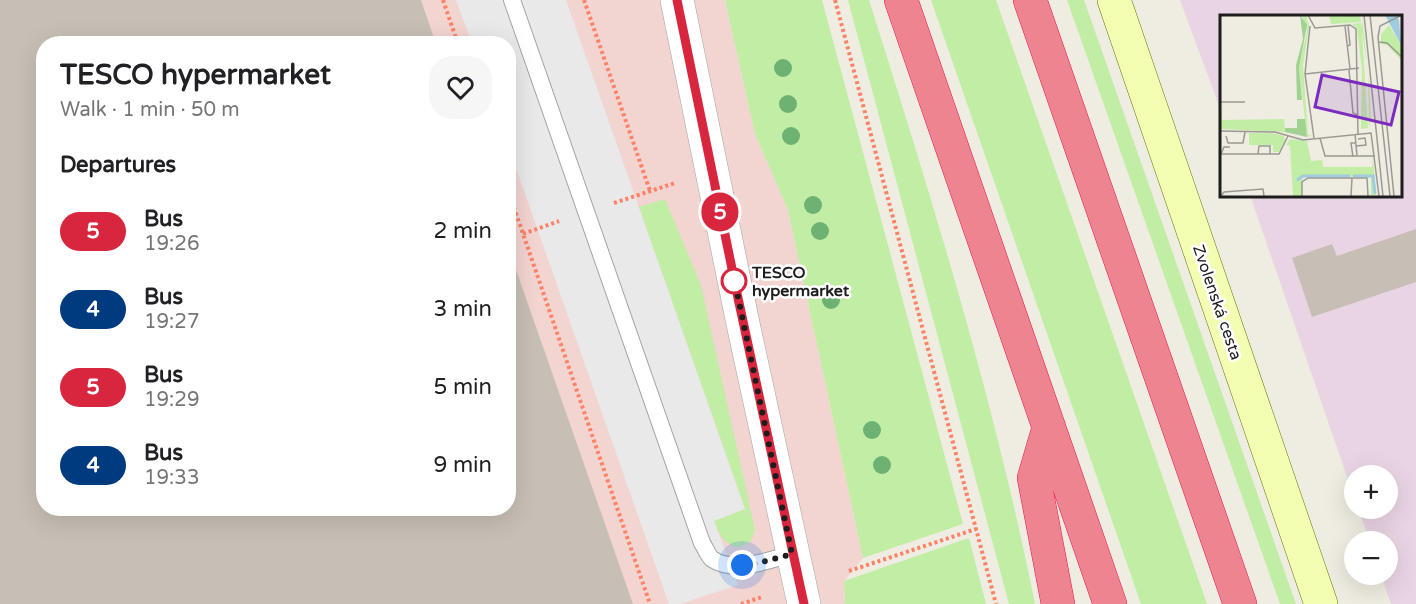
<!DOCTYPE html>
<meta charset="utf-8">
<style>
body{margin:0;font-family:"Varela Round",sans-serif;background:#f6f6f6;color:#202124;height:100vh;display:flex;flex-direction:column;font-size:22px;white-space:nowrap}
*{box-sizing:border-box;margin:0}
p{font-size:20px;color:#757577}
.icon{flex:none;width:33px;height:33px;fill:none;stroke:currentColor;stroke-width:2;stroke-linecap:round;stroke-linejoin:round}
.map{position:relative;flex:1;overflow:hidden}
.panel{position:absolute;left:36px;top:36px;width:480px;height:480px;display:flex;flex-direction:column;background:#fff;border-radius:24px;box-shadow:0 6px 24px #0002}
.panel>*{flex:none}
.badge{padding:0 12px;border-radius:20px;font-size:21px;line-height:39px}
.controls{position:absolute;left:1344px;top:465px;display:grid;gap:12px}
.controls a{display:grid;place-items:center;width:54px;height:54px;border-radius:50%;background:#fff;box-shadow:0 6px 24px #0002;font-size:30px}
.you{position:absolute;width:30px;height:30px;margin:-15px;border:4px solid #fff;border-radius:50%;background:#1a73e8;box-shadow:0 0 0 9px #1a73e833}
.map>.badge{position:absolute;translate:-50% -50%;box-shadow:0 0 0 3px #fff}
h2{padding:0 24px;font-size:22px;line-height:54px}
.round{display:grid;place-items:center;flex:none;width:63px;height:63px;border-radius:24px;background:#f6f6f6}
.head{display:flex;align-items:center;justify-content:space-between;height:102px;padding:0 24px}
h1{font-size:28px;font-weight:700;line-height:45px}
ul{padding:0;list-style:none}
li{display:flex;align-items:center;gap:18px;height:78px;padding:0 24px}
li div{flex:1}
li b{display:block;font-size:22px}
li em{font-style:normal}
li .badge{min-width:66px;font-weight:700;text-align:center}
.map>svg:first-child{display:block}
.commercial{fill:#f2d4d0;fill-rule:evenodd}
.industrial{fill:#e9d4e3}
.grass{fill:#c2eda4}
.parking{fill:#e9e9e9}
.building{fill:#c7bfb5}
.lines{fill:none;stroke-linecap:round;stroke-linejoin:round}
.lane-casing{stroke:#a4a4a4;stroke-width:18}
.street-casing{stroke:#a4a4a4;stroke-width:34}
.secondary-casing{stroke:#627900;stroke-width:34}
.highway-casing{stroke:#e5184e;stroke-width:34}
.path{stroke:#ff8064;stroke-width:4;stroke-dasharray:3 3;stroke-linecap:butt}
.lane{stroke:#fff;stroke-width:16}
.street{stroke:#fff;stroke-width:33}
.secondary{stroke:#f4feb2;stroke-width:33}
.highway{stroke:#ed848f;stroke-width:33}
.tree{fill:#6eb273}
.line-casing{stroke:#fff;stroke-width:14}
.line{stroke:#d7263d;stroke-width:9}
.walk{stroke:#1d1d1d;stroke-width:6;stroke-dasharray:0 10.8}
.stop-dot{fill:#fff;stroke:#d7263d;stroke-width:3}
.labels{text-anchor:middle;stroke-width:5;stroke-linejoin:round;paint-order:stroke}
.stop-label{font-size:16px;font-weight:bold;fill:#1d1d1d;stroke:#fff;text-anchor:start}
.street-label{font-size:16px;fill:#1d1d1d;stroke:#fff}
.inset-river{fill:none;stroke:#9fcce0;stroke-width:3}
.inset-road{fill:none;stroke:#9b9993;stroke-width:1.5}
.view{fill:#7b2cbf;fill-opacity:0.15;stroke:#7b2cbf;stroke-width:3}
.inset-edge{fill:none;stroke:#1d1d1d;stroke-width:3}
</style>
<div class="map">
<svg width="1416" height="604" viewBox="0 0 1416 604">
<rect width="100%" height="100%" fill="#efece2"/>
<path class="commercial" d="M0 0H725L755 134 788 210 863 558 844 581 845 604H0ZM44 44H508V508H44Z"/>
<path class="industrial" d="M1180 0H1416V604H1391L1381 575 1388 574V542L1370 541 1358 509 1388 508V476H1354V497L1250 195H1400V16H1221V111Z"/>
<path class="grass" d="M725 0H822L963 524 863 558 788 210 755 134Z
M848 0H869C932 199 994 399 1035 604H1009Z
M931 0H996L1207 604H1141Z
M1067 0H1084L1296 604H1280Z
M665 199 701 285 755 530 751 541 740 547C724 546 719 534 714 520L745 509 639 207Z
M969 538 986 604H845L844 581Z"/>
<path class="parking" d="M456 0H566L745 509 714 521 738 585 680 604H669L509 148 508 44 472 43Z"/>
<path class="building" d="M0 0H421L436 44H44V508H508V265L514 264 633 604H0Z
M1416 229V282L1312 317 1292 258 1332 244 1337 256Z"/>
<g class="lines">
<defs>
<path id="lane" d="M512 0 702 543C705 547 708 556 712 559 734 574 769 560 792 554"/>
<path id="street" d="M677 0 742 319 804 604"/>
<path id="secondary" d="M1114 0 1321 604"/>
<path id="highway" d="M901 0 1110 604
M1030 0 1240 604
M1049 427 1034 478 1058 604"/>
</defs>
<use href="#lane" class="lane-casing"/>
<use href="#street" class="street-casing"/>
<use href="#secondary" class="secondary-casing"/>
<use href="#highway" class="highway-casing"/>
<path class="path" d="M443 0 458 44
M584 0 650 191
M835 0 996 604
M508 190 650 604
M614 203 675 183
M523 234 559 221
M849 571 976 529
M741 604 762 597"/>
<use href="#lane" class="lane"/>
<use href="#street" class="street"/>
<use href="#secondary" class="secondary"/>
<use href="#highway" class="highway"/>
</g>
<g class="tree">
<circle cx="783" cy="68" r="9"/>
<circle cx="788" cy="104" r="9"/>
<circle cx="791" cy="136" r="9"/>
<circle cx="813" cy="205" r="9"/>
<circle cx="820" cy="231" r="9"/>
<circle cx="831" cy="300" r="9"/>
<circle cx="872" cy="430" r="9"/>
<circle cx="882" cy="465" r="9"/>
</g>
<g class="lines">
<defs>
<path id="line" d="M677 0 738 298 804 604"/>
</defs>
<use href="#line" class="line-casing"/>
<use href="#line" class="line"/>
<path class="walk" d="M734 281V278L792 554 755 564 742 565"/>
</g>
<circle class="stop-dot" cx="734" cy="281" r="12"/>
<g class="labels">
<g class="stop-label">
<text x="752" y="278">TESCO<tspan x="752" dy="18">hypermarket</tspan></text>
</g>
<g class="street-label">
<text transform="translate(1218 302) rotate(71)" y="6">Zvolenská cesta</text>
</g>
</g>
<g transform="translate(1220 15)">
<rect width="182" height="182" fill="#efece2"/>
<path d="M82 0H86L89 11 83 50 88 120H92L87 122 79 53 87 16ZM109 0H140L141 7 111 9ZM142 0 150 80 151 104 149 113 148 58 142 16 148 113 141 114 142 55 137 13 132 9 141 8 142 14ZM169 10 181 30V45L167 30 161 29V19ZM3 88 2 105 64 104 65 117 2 114 0 111ZM29 118H52L64 121 65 125 59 137H53V130H29ZM70 124 87 126 91 146 102 145 103 152H152L153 143 156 180H151V162H83L81 181H73L70 131 66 130Z" fill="#c2eda4"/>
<path d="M80 0 87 10 79 53 82 85H77L76 50 83 24ZM77 104H85L87 122 65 117V113H77Z" fill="#a1d294"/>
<path d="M165 0H176L179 5 181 30Z" fill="#9fcce0"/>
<path class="inset-river" d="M133 161H153L155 179M77 165 83 161H130"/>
<path class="inset-road" d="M88 0 95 13 130 10 136 14 138 119M144 0 163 181M150 0 170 181M90 11 85 59 94 123M125 11 130 54M159 27 167 28 182 42M127 31 130 30 128 10M129 55 133 98 138 100M85 59 139 53M0 87H25M0 116 55 117 83 125 151 118 159 181M135 119 137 141M6 121 8 128H23L25 117M100 123 105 141H155M136 131 146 130 145 123 138 124M10 132H4L1 139H59L68 121M38 139 39 131H50V139M133 142 131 128H135M1 181 4 177 43 174 44 181M82 181V167L88 163H147L148 181M131 181 132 163M174 181 158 22 160 11 182 0"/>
<path class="view" d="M102 60 179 77 171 110 95 92Z"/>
<rect width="182" height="182" class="inset-edge"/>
</g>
</svg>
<div class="controls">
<a>+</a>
<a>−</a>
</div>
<div class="you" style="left:742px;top:565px"></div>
<b class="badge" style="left:720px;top:212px;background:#d7263d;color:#fff">5</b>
<section class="panel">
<div class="head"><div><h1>TESCO hypermarket</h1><p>Walk · 1 min · 50 m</p></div><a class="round"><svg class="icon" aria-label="heart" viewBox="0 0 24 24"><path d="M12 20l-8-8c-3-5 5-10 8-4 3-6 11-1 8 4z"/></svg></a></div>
<h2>Departures</h2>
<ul>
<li><span class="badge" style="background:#d7263d;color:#fff">5</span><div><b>Bus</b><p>19:26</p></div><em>2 min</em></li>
<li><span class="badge" style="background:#003b80;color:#fff">4</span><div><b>Bus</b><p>19:27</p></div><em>3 min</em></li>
<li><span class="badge" style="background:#d7263d;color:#fff">5</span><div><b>Bus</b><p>19:29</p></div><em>5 min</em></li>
<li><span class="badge" style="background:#003b80;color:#fff">4</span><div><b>Bus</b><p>19:33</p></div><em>9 min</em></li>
</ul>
</section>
</div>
